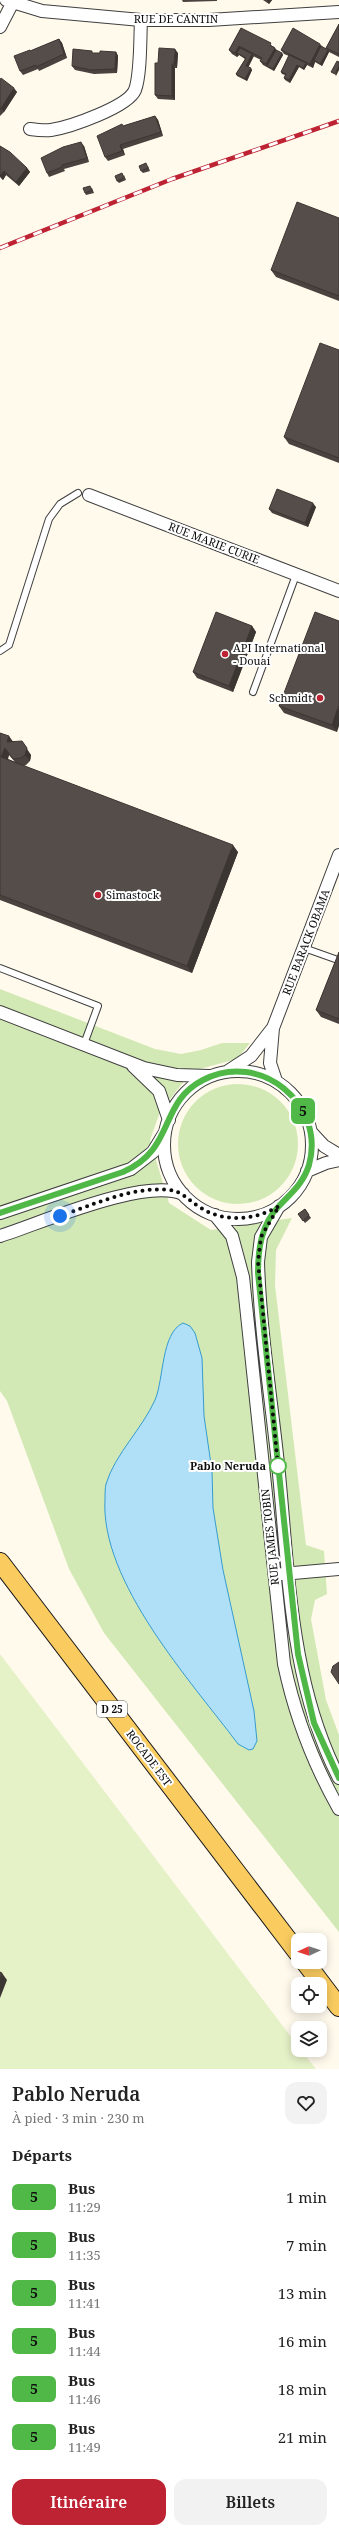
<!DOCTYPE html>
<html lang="fr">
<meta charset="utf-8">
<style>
body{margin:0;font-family:"Noto Serif",serif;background:#f2f2f2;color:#222;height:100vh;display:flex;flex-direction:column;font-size:15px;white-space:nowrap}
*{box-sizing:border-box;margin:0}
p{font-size:13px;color:#767676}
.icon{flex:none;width:22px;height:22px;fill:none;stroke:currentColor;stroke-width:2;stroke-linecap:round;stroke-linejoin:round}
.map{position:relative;height:2069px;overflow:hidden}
.panel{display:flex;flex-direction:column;background:#fff;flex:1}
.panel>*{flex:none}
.badge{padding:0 8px;border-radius:6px;font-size:14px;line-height:26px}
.needle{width:26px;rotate:267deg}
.buttons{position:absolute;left:291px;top:1933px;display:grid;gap:8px}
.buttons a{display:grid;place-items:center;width:36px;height:36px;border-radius:8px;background:#fff;box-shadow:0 2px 10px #0003;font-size:20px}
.you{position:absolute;width:20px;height:20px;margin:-10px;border:3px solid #fff;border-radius:50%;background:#1a73e8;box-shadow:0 0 0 6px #1a73e833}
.map>.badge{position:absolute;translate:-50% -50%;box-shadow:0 0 0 2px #fff}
h2{padding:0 12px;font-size:15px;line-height:36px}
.round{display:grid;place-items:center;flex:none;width:42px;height:42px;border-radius:12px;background:#f2f2f2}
.overview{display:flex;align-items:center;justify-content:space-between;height:68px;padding:0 12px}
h1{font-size:19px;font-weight:600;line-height:30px}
.button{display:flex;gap:8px;margin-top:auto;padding:8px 12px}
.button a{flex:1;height:46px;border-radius:12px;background:#be2333;color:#fff;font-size:16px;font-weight:600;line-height:46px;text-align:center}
.button a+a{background:#f2f2f2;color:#222}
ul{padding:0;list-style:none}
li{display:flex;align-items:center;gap:12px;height:48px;padding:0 12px}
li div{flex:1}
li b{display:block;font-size:15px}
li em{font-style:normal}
li .badge{min-width:44px;font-weight:700;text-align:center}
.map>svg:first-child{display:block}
.green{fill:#d3e9b5}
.pitch{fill:#e5f1c7}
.water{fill:#b0e0f7;stroke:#369bcf}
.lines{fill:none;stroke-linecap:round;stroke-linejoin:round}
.lane-casing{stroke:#3f3f3f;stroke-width:8}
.street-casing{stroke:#3f3f3f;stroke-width:14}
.primary-casing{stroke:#1d1d1d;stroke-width:20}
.lane{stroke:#fff;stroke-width:6}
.street{stroke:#fff;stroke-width:12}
.primary{stroke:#facc60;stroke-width:18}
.rail-casing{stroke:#be2333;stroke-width:4.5}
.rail{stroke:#fff;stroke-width:3;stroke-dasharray:9;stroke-linecap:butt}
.wall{fill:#49423f;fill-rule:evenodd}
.shaded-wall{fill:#3c3633}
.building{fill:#554d49;stroke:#3c3633}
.line-casing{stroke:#fff;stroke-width:9}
.line{stroke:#50b847;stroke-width:6}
.walk{stroke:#0c0c0c;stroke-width:4;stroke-dasharray:0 7.2}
.poi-dot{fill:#be2333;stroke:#fff;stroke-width:1.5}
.stop-dot{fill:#fff;stroke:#50b847;stroke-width:2}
.labels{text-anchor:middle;stroke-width:4;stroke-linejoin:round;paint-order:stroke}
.shield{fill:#fff;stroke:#555;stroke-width:1}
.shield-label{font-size:10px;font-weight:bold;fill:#0c0c0c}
.street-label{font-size:11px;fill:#0c0c0c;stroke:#fff}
.poi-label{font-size:11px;fill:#0c0c0c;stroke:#fff;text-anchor:start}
.stop-label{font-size:11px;font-weight:bold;fill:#0c0c0c;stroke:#fff;text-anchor:end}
</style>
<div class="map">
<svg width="339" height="2069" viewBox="0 0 339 2069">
<rect width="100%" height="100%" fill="#fffaec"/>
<path class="green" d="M0 989 155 1049 181 1054 201 1050 222 1043H250L237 1059 192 1071 160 1112 150 1140 169 1203 211 1230 292 1218 276 1250 275 1285 306 1545 324 1551 327 1594 315 1600 311 1619 326 1700 339 1735V1932L104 1633 69 1569 7 1401 0 1391Z
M178 1144a60 60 0 1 1 120 0a60 60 0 1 1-120 0Z"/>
<path class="pitch" d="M0 1654 298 2046V2050H301L316 2069H0Z"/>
<path class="water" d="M183 1323 190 1326 195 1333 202 1358 204 1416 212 1471 213 1508 223 1570 254 1711 257 1741 253 1749 249 1750 238 1744C191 1681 100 1582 105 1499 105 1494 105 1488 106 1484 115 1454 142 1429 155 1400 164 1379 161 1333 183 1323Z"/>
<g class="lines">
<defs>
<path id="lane" d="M0 651 9 645 49 519 60 504 78 493
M253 692 296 575
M304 948 335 959
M0 968 98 1006 84 1044"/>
<path id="street" d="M6 0 42 11 141 20H209L339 12
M0 27 14 0
M30 129C37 130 44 131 51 130 70 127 128 107 135 90 141 74 140 38 141 20
M89 495 339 591
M0 1012 144 1068 177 1075 209 1076
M133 1066 159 1091 169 1120
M228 1071 251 1056 272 1029
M164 1145a74 74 0 1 1 148 0a74 74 0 1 1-148 0Z
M276 1081 270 1063 273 1028 339 855
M311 1132 324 1146 339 1155
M307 1171 326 1163 339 1160
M279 1206 261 1237 258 1262C260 1329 271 1397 278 1464 289 1570 289 1681 339 1778
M0 1213 131 1169 153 1152 164 1134
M215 1215 232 1236 243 1277 284 1664C295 1716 313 1763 339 1809
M0 1236C41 1223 145 1177 183 1194
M282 1574 339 1569"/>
<path id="primary" d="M0 1562 298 1953
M305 1962 339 2007"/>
</defs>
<use href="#lane" class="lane-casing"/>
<use href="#street" class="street-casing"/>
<use href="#primary" class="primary-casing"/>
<use href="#lane" class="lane"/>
<use href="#street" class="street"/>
<use href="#primary" class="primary"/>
<defs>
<path id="rail" d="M0 248 172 179 339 121"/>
</defs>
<use href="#rail" class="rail-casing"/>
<use href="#rail" class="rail"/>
</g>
<path class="wall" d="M182 0H217V1L183 2Z
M263 0H272L269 4Z
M339 24V57L329 52 322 66 315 62 313 68 307 65 304 70 299 67 290 83 285 80 284 78 285 75 282 74 281 72 289 56 284 54 281 50 321 46 328 50 326 48Z
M241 28 274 47 276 50 282 53 283 55 274 71 263 65 260 61 261 60 253 56 248 67 252 70 247 81 237 76 236 74 245 59 239 55 237 57 232 54 229 50Z
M59 39 62 43 67 58 39 71 38 69 23 75 20 71 31 51Z
M116 52 118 56 117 73 94 74 75 70 72 66 94 53H100Z
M178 53 177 68H175V100L158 99 155 95Z
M0 80 17 92 4 112 0 116Z
M155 116 158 120 163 136 123 149 125 155 108 161 105 157 123 126Z
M0 146 27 168 30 172 19 186 6 175 3 180 0 177Z
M84 146 89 162 64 169 65 171 49 177 47 173Z
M148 166 150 171 143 173 141 171Z
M124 175 126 180 119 183 117 181Z
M92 188 94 193 86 195 85 193Z
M339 218V301L276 277 271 270Z
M339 350V463L289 444 284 437Z
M316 507 308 527 272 513 269 509Z
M339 621 337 732 284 713 279 706Z
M252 626 256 632 233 692 197 678 193 672Z
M0 733 31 755 30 761 26 765 24 766 238 852 192 973 0 900ZM9 755 15 762 8 759Z
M339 952V1024L321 1017 316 1010Z
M305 1209 311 1218 305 1223 298 1214Z"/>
<path class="shaded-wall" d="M267 0H272L269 4Z
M59 39 62 43 67 58 64 54Z
M320 44 323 48 314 60 315 62 313 68 310 64Z
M239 46 242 50 237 53 239 55 237 57 235 53Z
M275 48 278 52 267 66 266 64Z
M175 49 178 53 177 68 174 64Z
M328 50 329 52 322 66 320 64Z
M116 52 118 56 117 73 115 69Z
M282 53 283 55 274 71 273 69Z
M252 54 254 56 248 68 246 66Z
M306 63 307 65 304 70 303 68Z
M172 64 175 68V100L172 96Z
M297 65 299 67 290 83 289 80Z
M339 65V70L336 76 335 74Z
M251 68 252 70 247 81 245 79Z
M14 88 17 92 4 112 1 108Z
M155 116 158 120 163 136 161 132Z
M81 142 84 146 89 162 87 158Z
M120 145 123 149 125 155 122 151Z
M27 168 30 172 19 186 16 182Z
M4 171 6 175 3 180 0 176Z
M313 503 316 507 308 527 305 523Z
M252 626 256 632 233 692 229 686Z
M339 705V726L337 732 332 725Z
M9 736 14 743 7 742Z
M22 741 31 755 30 761 25 755Z
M5 748 9 755 6 764 1 757Z
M233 845 238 852 192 973 187 966Z
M2 1973 7 1980 0 1998V1979Z"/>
<path class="building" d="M339 24V54L326 48Z
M241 28 271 43 270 45 275 48 266 64 260 61 262 58 239 46 235 53 229 50Z
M293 28 320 44 310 64 281 50Z
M59 39 64 54 36 67V65L20 71 14 56 30 50V51Z
M321 46 328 50 320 64 314 60Z
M159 48 175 49 174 64H172V96L155 95V63H158Z
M240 48 252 54 246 66 251 68 245 79 236 74 246 58 237 53Z
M73 49 92 51V53H100V51L116 52 115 69 91 70 72 66Z
M276 50 282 53 273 69 267 66Z
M289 55 306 63 303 68 297 65 289 80 284 78 286 74 281 72Z
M337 61 339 62V65L335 74 331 72Z
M1 78 14 88 0 110V80Z
M155 116 161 132 120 145 122 151 105 157 97 136 122 124 123 126Z
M81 142 87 158 62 165V167L47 173 41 158 63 147Z
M0 146 10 152 27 168 16 182 4 171 0 176Z
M146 163 148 168 141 171 139 166Z
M122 173 124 178 117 181 115 176Z
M90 186 92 190 85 193 83 188Z
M297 202 339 218V296L271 270Z
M320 343 339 350V458L284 437Z
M277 489 313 503 305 523 269 509Z
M216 612 252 626 229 686 193 672Z
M315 612 339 621V705L332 725 279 706Z
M0 733 9 736 7 742 22 741 27 748 25 755 21 758 13 759 5 748 1 757 233 845 187 966 0 895Z
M339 952V1019L316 1010Z
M305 1209 309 1215 303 1221 298 1214Z
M339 1662V1684L331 1672 333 1666Z
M0 1972 2 1973 0 1979Z"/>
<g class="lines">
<defs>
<path id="line" d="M0 1213 123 1172C176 1149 158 1103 203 1080 260 1050 326 1104 309 1165 303 1184 291 1193 279 1206 261 1224 258 1250 258 1273L298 1654 314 1723 339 1778"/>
</defs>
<use href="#line" class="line-casing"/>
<use href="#line" class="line"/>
<path class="walk" d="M60 1216C93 1205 133 1186 169 1190 182 1191 188 1200 198 1206 222 1223 254 1221 279 1206L261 1237 258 1262 278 1466"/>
</g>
<g class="poi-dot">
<circle cx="225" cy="654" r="4"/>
<circle cx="320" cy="698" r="4"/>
<circle cx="98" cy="895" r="4"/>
</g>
<circle class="stop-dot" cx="278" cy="1466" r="8"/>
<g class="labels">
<rect class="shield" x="97" y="1701" width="30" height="16" rx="3"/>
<g class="shield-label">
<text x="112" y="1713">D 25</text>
</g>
<g class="street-label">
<text x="176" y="23">RUE DE CANTIN</text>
<text transform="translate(214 543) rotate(21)" y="4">RUE MARIE CURIE</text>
<text transform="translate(306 942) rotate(-69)" y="4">RUE BARACK OBAMA</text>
<text transform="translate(270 1537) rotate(-96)" y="4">RUE JAMES TOBIN</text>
<text transform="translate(149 1758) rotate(53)" y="4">ROCADE EST</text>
</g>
<g class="poi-label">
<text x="233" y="652">API International<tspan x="233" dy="13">- Douai</tspan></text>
<text x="312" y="702" text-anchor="end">Schmidt</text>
<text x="106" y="899">Simastock</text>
</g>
<g class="stop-label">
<text x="266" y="1470">Pablo Neruda</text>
</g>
</g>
</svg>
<div class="buttons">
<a><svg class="needle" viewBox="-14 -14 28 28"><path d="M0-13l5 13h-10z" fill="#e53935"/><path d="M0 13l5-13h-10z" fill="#767676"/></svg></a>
<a><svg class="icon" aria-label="locate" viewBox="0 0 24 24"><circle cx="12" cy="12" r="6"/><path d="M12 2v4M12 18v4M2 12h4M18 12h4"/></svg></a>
<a><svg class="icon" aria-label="layers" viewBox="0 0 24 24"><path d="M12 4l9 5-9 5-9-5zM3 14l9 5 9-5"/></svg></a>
</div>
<div class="you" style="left:60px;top:1216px"></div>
<b class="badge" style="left:303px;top:1111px;background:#50b847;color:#111">5</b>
</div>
<section class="panel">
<div class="overview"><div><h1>Pablo Neruda</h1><p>À pied · 3 min · 230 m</p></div><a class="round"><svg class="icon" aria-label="heart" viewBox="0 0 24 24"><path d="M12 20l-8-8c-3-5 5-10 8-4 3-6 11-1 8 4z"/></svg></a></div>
<h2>Départs</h2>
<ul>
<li><span class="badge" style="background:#50b847;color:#111">5</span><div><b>Bus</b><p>11:29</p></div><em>1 min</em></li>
<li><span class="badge" style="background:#50b847;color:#111">5</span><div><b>Bus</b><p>11:35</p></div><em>7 min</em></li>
<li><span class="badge" style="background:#50b847;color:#111">5</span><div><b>Bus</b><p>11:41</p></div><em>13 min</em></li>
<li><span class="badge" style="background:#50b847;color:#111">5</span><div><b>Bus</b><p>11:44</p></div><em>16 min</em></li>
<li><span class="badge" style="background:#50b847;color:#111">5</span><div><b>Bus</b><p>11:46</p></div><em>18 min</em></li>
<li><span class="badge" style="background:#50b847;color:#111">5</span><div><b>Bus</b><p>11:49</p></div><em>21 min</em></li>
</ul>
<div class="button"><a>Itinéraire</a><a>Billets</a></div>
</section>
